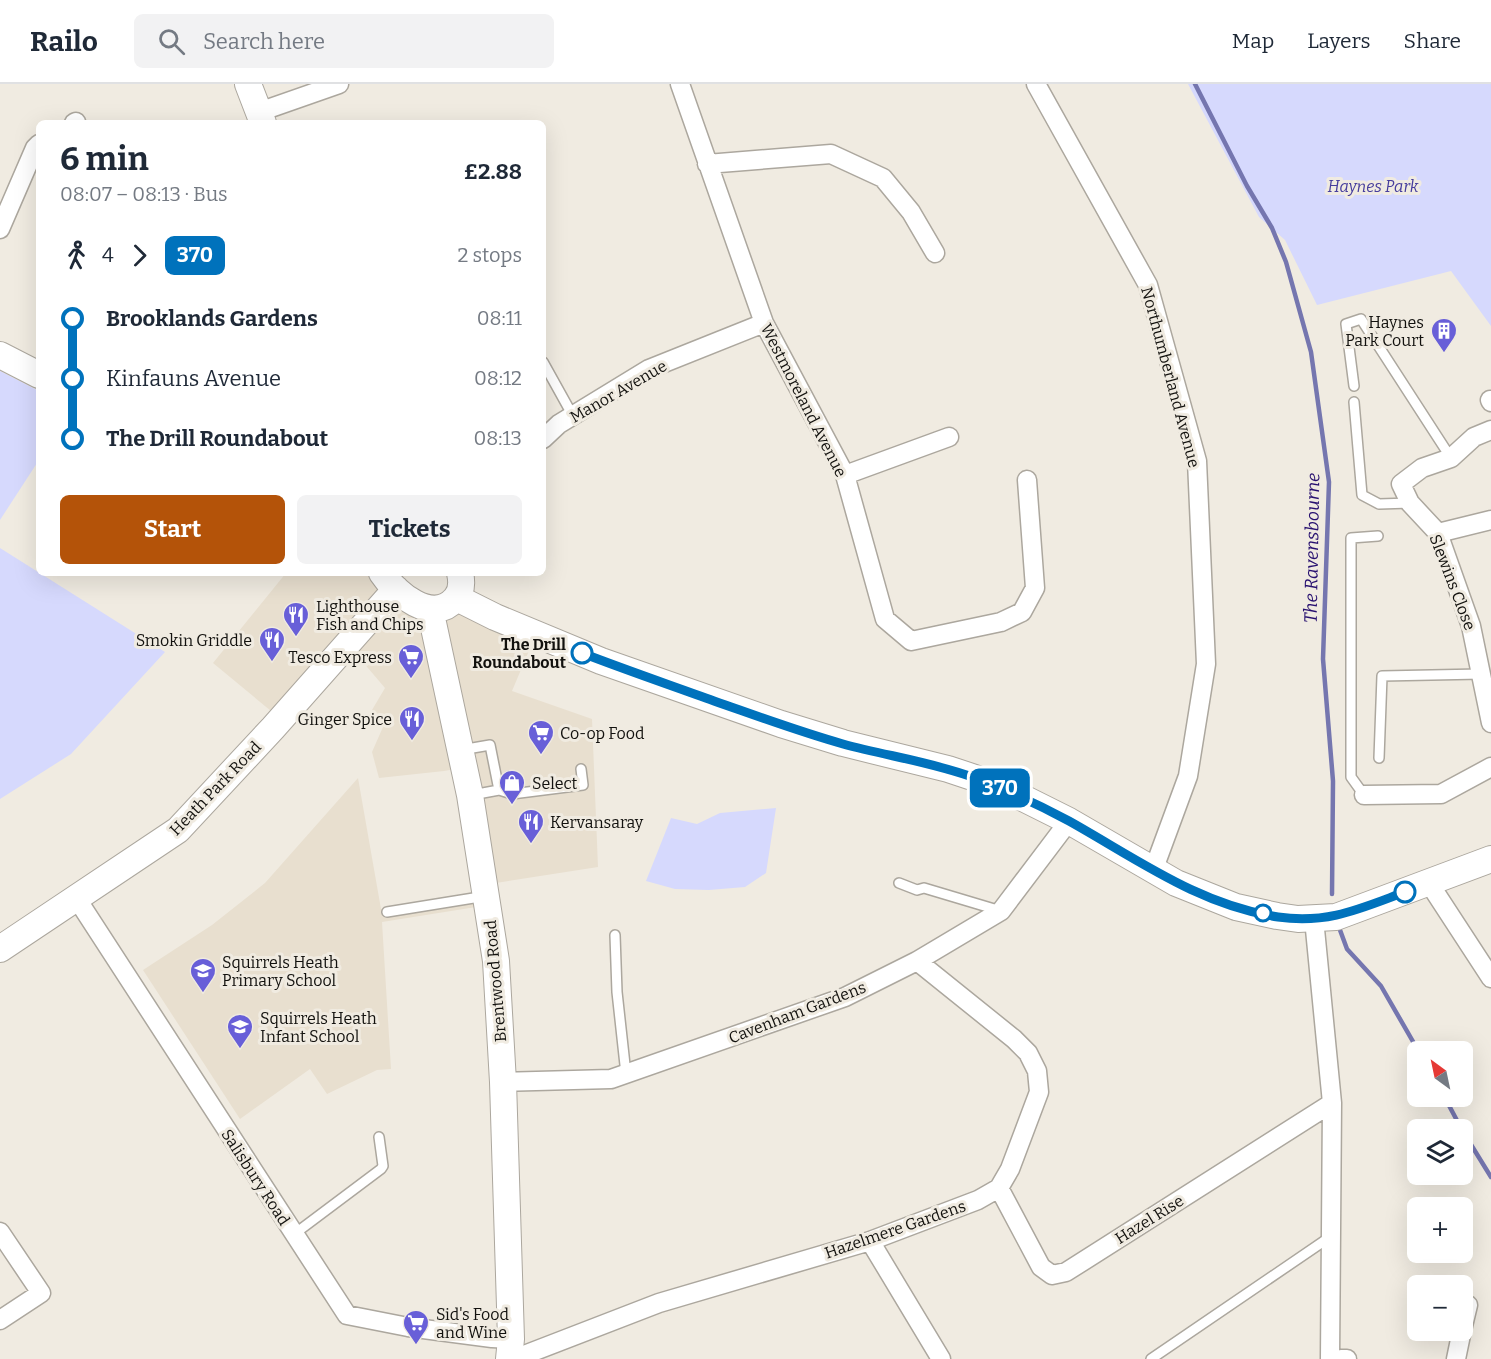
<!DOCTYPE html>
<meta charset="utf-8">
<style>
body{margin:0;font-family:Bitter,serif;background:#f2f2f3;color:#1f2937;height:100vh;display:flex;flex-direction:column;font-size:22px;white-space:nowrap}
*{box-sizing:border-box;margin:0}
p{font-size:20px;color:#747a83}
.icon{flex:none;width:33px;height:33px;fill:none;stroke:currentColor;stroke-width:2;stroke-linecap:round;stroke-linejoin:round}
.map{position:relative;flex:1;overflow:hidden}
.panel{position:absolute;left:36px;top:36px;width:510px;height:456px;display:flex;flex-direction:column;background:#fff;border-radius:9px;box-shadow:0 6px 24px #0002}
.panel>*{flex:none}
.badge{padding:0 12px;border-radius:9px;font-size:21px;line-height:39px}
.needle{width:39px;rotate:327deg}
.buttons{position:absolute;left:1407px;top:957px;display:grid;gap:12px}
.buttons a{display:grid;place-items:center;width:66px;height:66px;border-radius:9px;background:#fff;box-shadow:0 6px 24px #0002;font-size:30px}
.map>.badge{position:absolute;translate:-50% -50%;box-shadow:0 0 0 3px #fff}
.legs{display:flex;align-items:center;gap:9px;height:66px;padding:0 24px;font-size:20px}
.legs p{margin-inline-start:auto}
.summary{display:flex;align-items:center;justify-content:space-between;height:102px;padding:0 24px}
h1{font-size:33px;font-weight:700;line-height:45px}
.action{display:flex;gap:12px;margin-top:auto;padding:12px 24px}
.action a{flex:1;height:69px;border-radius:9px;background:#b45309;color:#fff;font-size:24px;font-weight:700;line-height:69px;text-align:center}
.action a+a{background:#f2f2f3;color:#1f2937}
ul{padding:0 24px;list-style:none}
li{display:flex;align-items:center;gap:21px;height:60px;font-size:22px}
li i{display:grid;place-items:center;width:9px;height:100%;margin:0 8px;background:currentColor}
li i::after{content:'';width:15px;height:15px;margin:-8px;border:4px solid;border-radius:50%;background:#fff}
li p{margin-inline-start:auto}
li:first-child i{background:linear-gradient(#0000 50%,currentColor 0)}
li:last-child i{background:linear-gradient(currentColor 50%,#0000 0)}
header{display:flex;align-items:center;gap:36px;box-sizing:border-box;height:84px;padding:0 30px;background:#fff;border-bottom:2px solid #e0e1e3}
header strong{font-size:28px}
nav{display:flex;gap:33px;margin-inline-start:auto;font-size:21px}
.search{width:420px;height:54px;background:#f2f2f3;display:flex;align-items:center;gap:15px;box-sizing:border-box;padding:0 21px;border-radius:9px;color:#747a83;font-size:22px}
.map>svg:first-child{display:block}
.built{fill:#e8dfcf}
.green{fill:#d6d9fd}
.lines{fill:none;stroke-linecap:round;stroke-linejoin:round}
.stream{stroke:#7576af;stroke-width:4.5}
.lane-casing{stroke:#aca79e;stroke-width:12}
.street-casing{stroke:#aca79e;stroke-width:21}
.secondary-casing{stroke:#aca79e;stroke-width:28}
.lane{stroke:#fff;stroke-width:9}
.street{stroke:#fff;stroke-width:18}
.secondary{stroke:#fff;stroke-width:26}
.line-1-casing{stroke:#fff;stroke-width:14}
.line-1{stroke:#0072bc;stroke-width:9}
.stop-1-dot{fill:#fff;stroke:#0072bc;stroke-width:3}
.labels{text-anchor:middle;stroke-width:6;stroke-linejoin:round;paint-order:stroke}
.park-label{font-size:16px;font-style:italic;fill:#463d9d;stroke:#f0ebe1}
.poi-label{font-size:16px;fill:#12110e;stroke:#f0ebe1;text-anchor:start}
.street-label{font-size:16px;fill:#12110e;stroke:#f0ebe1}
.stop-label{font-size:16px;font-weight:bold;fill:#12110e;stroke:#f0ebe1;text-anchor:end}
.water-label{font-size:18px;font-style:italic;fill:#260f6f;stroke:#f0ebe1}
</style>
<header>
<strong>Railo</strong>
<div class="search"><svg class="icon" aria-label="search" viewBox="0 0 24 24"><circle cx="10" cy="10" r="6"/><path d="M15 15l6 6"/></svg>Search here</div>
<nav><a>Map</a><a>Layers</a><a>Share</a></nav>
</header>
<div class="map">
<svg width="1491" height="1275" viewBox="0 0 1491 1275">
<rect width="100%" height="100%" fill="#f0ebe1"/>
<path class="built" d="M286 489H369L430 525 457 514 536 550 512 607 592 635 598 783 496 799 477 681 444 687 379 694 372 668 383 643 372 626 385 604 339 550 271 627 213 579Z
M358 694 381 825 474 809 476 823 382 838 391 985 377 986 327 1010 310 985 240 1035 143 886 212 841 265 799Z"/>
<path class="green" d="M1188 0H1491V242L1451 187 1317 221 1285 156 1259 133Z
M0 287 39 307V376L0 436Z
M0 464 165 568 71 670 0 715Z
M776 724 766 789 745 803 709 806 675 805 646 797 671 734 697 740 720 729Z"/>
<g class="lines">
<path class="stream" d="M1195 0 1247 102 1272 144 1286 178 1311 268 1329 398 1323 575 1333 697 1332 810
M1340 846 1347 865 1381 902 1419 968
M1444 1012 1462 1046
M1462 1046 1491 1093"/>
<defs>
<path id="lane" d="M543 278 573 332
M1354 302 1346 240 1361 235 1451 374
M1354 318 1362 411 1379 420 1410 419
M461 666 490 661 499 706
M1379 674 1382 592 1481 590
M472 711 499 706 512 710 583 701 581 685
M1364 711 1351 693V454L1378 452
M899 799 917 806 924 804 1001 827
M387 828 486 812
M615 851 617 908 626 990
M293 1151 381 1085 383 1082 379 1053
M1151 1275 1330 1153"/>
<path id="street" d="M680 0 764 239 845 391 885 535 911 557 1001 538 1022 528 1035 504 1027 396
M1036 0 1148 201 1197 377 1206 580 1188 692 1153 787
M259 28 339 0
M74 39 76 38
M707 80 831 70 883 94 911 128 935 169
M0 145 35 64 39 60
M1490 316 1491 318
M1491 346 1474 353 1451 374 1422 384 1401 400 1410 419 1438 449 1471 542 1491 639
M543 355 559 340 649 285 764 239
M845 391 949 353
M1438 449 1491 436
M1364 711 1441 710 1491 683
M1429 799 1491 894
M77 815 347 1231 408 1243 492 1254 511 1255
M1314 835 1332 1019 1330 1275
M503 998 611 995 845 913 917 877 1001 827 1069 737
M999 1104 1041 1183 1052 1191 1066 1188 1332 1019
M0 1148 41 1209 0 1236
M870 1157 941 1275
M1462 1246 1468 1221
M514 1275 659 1219 870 1157 978 1116 999 1104 1010 1085 1039 1008 1037 987 1028 969 1014 955 917 877
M1341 1275H1347
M1456 1275 1462 1246"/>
<path id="secondary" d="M248 0 263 39
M0 271 39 291
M382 489C395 509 433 541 455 515 462 508 462 498 460 489
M457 514 495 533 601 577 781 640 843 659 948 685 975 694 1023 714 1069 737 1176 799 1236 823 1277 832 1298 835 1336 833 1491 775
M430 525 470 711 496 877 503 998 511 1255 509 1275
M0 865 178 746 273 644 396 505"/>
</defs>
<use href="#lane" class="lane-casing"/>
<use href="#street" class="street-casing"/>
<use href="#secondary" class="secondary-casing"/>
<use href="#lane" class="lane"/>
<use href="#street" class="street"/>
<use href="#secondary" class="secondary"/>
</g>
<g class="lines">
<defs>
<path id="line-1" d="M582 569C626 586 670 601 714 617 757 632 800 648 843 660 887 672 932 678 975 694 1007 706 1039 721 1069 737 1137 775 1199 821 1278 833 1328 840 1359 825 1405 808"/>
</defs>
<use href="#line-1" class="line-1-casing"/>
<use href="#line-1" class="line-1"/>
</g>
<defs>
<symbol id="building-pin" viewBox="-11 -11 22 30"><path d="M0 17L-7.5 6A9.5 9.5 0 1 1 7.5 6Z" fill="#685fd8" stroke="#f0ebe1"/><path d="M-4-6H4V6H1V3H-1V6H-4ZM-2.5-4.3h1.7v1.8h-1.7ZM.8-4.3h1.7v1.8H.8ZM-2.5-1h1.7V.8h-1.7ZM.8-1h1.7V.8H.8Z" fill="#fff"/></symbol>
<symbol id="restaurant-pin" viewBox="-11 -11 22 30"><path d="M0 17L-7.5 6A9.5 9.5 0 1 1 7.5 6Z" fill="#685fd8" stroke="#f0ebe1"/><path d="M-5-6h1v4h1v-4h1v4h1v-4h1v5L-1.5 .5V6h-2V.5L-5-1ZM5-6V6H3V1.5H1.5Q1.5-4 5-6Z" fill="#fff"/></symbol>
<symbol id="supermarket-pin" viewBox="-11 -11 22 30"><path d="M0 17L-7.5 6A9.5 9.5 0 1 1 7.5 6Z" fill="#685fd8" stroke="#f0ebe1"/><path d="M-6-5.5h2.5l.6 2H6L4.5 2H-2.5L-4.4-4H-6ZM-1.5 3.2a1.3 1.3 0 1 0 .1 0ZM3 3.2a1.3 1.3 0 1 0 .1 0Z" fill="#fff"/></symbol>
<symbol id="shop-pin" viewBox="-11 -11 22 30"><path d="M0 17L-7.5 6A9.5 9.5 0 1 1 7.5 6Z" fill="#685fd8" stroke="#f0ebe1"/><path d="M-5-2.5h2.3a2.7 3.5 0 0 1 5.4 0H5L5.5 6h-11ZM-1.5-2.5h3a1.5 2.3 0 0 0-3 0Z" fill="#fff"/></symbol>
<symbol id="school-pin" viewBox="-11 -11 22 30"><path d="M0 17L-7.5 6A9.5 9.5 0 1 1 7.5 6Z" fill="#685fd8" stroke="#f0ebe1"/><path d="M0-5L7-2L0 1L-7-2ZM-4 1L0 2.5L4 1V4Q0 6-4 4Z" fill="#fff"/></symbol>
</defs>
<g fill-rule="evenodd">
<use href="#building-pin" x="1429" y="232" width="30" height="40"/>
<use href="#restaurant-pin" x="281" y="516" width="30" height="40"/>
<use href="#restaurant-pin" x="257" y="541" width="30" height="40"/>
<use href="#supermarket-pin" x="396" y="558" width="30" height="40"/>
<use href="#restaurant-pin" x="397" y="620" width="30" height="40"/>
<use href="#supermarket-pin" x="526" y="634" width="30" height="40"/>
<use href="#shop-pin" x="497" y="684" width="30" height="40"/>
<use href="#restaurant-pin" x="516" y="723" width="30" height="40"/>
<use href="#school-pin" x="188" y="872" width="30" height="40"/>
<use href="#school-pin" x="225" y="928" width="30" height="40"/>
<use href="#supermarket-pin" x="401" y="1224" width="30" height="40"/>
</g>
<g class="stop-1-dot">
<circle cx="582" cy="569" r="10"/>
<circle cx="1405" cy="808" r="10"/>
<circle cx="1263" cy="829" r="8"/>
</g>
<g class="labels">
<g class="park-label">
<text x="1373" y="108">Haynes Park</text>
</g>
<g class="poi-label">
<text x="1424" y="244" text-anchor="end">Haynes<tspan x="1424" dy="18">Park Court</tspan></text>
<text x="316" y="528">Lighthouse<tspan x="316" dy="18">Fish and Chips</tspan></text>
<text x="252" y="562" text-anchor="end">Smokin Griddle</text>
<text x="392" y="579" text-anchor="end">Tesco Express</text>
<text x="392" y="641" text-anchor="end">Ginger Spice</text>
<text x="560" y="655">Co-op Food</text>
<text x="532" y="705">Select</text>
<text x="550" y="744">Kervansaray</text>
<text x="222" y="884">Squirrels Heath<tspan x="222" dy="18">Primary School</tspan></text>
<text x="260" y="940">Squirrels Heath<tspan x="260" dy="18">Infant School</tspan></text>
<text x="436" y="1236">Sid's Food<tspan x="436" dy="18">and Wine</tspan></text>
</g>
<g class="street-label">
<text transform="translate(1171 293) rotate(75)" y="6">Northumberland Avenue</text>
<text transform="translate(618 307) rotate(-30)" y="6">Manor Avenue</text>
<text transform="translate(804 316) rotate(63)" y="6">Westmoreland Avenue</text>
<text transform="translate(1453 498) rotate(69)" y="6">Slewins Close</text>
<text transform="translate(215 704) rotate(-46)" y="6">Heath Park Road</text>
<text transform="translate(495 897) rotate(-95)" y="6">Brentwood Road</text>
<text transform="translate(797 928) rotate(-21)" y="6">Cavenham Gardens</text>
<text transform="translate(256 1093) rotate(57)" y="6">Salisbury Road</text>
<text transform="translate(1149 1135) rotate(-32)" y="6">Hazel Rise</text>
<text transform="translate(895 1145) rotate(-19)" y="6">Hazelmere Gardens</text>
</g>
<g class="stop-label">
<text x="566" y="566">The Drill<tspan x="566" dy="18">Roundabout</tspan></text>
</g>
<g class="water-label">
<text transform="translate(1312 464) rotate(-89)" y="6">The Ravensbourne</text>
</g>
</g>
</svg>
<div class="buttons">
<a><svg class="needle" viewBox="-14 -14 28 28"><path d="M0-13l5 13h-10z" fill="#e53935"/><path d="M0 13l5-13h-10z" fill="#747a83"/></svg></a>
<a><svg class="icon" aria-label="layers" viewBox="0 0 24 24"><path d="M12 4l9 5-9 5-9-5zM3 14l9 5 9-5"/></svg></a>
<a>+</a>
<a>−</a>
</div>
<b class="badge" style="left:1000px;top:704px;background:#0072bc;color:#fff">370</b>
<section class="panel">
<div class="summary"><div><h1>6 min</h1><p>08:07 – 08:13 · Bus</p></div><b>£2.88</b></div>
<div class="legs"><svg class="icon" aria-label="walk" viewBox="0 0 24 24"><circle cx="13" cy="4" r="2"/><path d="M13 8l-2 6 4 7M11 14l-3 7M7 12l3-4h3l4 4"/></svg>4<svg class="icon" aria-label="forward" viewBox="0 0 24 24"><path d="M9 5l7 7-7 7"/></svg><b class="badge" style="background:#0072bc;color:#fff">370</b><p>2 stops</p></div>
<ul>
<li><i style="color:#0072bc"></i><b>Brooklands Gardens</b><p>08:11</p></li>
<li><i style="color:#0072bc"></i><span>Kinfauns Avenue</span><p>08:12</p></li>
<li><i style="color:#0072bc"></i><b>The Drill Roundabout</b><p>08:13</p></li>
</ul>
<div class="action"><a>Start</a><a>Tickets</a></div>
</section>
</div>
